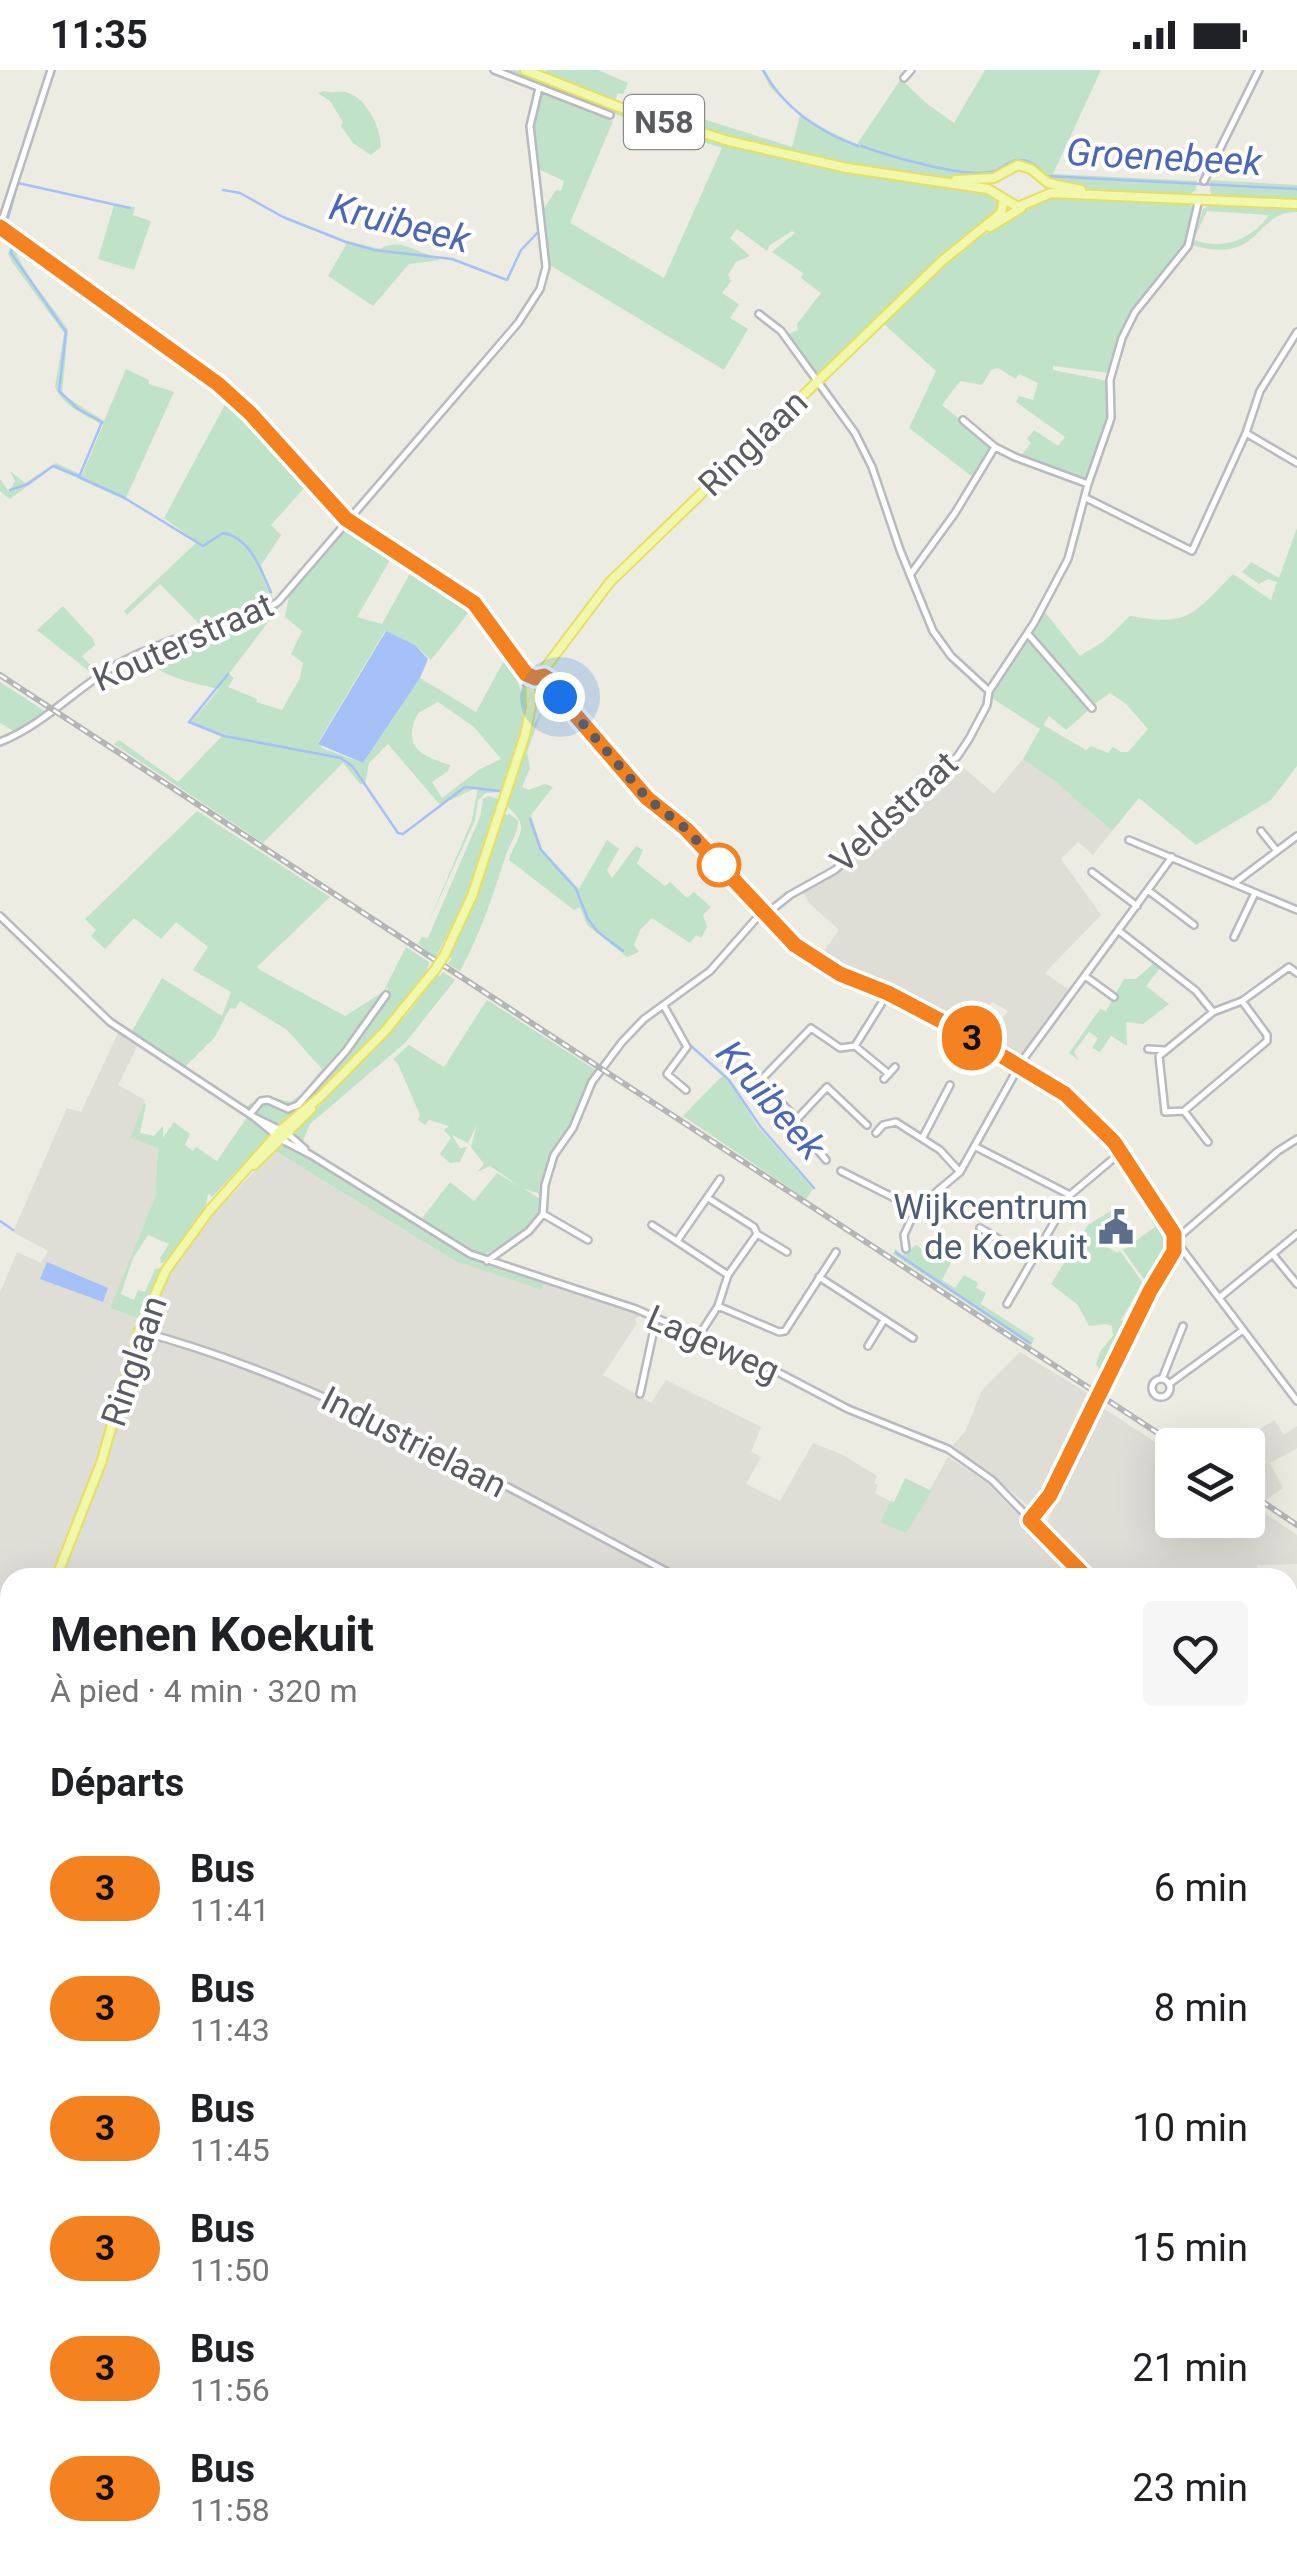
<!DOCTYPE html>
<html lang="fr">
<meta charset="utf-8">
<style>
body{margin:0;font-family:Roboto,sans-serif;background:#f6f6f6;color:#202124;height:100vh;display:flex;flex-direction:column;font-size:38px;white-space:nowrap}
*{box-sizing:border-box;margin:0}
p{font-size:32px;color:#757577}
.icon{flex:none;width:55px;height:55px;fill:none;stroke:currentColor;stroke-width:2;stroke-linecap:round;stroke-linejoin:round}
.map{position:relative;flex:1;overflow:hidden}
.drawer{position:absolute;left:0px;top:1498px;width:1298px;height:1002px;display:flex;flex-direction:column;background:#fff;border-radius:30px 30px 0 0;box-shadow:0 10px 40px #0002}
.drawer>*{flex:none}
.badge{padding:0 20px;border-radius:32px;font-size:35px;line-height:65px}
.fabs{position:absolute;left:1155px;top:1358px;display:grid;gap:20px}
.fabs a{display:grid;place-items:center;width:110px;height:110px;border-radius:10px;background:#fff;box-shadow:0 10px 40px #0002;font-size:50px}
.you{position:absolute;width:50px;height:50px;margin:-25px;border:8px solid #fff;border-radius:50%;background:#1a73e8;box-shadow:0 0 0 15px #1a73e833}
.map>.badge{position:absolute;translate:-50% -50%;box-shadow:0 0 0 5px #fff}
h2{padding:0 50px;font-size:38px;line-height:90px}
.round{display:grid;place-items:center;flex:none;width:105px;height:105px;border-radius:10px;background:#f6f6f6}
.head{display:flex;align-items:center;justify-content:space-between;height:170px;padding:0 50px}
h1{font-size:48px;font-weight:700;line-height:75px}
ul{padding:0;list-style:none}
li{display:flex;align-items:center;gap:30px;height:120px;padding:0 50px}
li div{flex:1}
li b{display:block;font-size:38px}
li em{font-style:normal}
li .badge{min-width:110px;font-weight:700;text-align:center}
.status{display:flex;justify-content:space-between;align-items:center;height:70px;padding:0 50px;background:#fff;direction:ltr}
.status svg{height:28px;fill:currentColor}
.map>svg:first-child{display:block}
.industrial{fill:#deddd6}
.green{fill:#c0e2c8;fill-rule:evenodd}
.water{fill:#a6c0f8}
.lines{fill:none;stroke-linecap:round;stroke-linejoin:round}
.stream{stroke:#a6c0f8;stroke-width:2.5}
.minor-casing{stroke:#b9bac0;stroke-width:10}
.major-casing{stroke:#e5e062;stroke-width:12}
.minor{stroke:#fff;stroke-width:5}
.major{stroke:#f2f8ab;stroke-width:8}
.rail-casing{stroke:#b4b5b5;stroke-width:6}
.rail{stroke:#fff;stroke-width:2.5;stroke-dasharray:8;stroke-linecap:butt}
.minor-bridge-casing{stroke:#b9bac0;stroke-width:10;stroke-linecap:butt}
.major-bridge-casing{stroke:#e5e062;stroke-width:12;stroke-linecap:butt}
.minor-bridge{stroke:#fff;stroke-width:5}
.major-bridge{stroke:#f2f8ab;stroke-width:8}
.line-casing{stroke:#fff;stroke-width:22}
.line{stroke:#f58220;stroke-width:15}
.walk{stroke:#5a5c62;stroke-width:10;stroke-dasharray:0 18}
.stop-dot{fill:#fff;stroke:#f58220;stroke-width:5}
.labels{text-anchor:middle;stroke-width:8;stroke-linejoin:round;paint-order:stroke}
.shield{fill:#fff;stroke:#8c8d91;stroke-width:2.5}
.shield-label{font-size:32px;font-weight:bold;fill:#5a5c62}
.street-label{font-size:35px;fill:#5a5c62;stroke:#fff}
.service-label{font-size:35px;fill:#4e5e75;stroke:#fff;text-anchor:end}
.water-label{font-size:38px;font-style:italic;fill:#4c66b8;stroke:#fff}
</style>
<div class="status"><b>11:35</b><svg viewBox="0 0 49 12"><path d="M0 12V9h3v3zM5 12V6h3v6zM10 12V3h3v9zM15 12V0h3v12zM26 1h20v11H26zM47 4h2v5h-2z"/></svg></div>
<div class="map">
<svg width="1297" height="2499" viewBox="0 0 1297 2499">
<rect width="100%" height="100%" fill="#ecece2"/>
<path class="industrial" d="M1023 689 1057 713 1112 761 1093 785 1078 772 1061 789 1101 845 1045 903 1069 920 1019 988 998 977 1006 966 1002 961 1006 956 1000 951 1008 941 992 932 969 961 889 919 820 887 839 860 809 833 802 821 837 801 942 700 957 692 994 724Z
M119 961 139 973 118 1015 145 1030 130 1068 158 1078 155 1127 110 1238 147 1251 172 1199 202 1155 275 1081 455 1191 542 1219 544 1213 599 1229 639 1245 635 1250 637 1253 603 1305 651 1333 666 1310 761 1357 751 1382 761 1387 746 1414 780 1431 813 1373 843 1385 877 1406 874 1413 878 1415 875 1423 890 1431 880 1452 906 1463 948 1387 986 1412 1078 1507 10 1508V1590L0 1585V1223L17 1182 41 1193 48 1181 13 1162 67 1038 81 1042Z
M1020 1282 1092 1326 1039 1429 1027 1435 996 1408 951 1378 966 1360 982 1320Z
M1103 1338 1172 1383V1450H1248V1432L1297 1465V1494L1257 1495 1258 1500 1223 1507H1093L1052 1466 1048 1451 1084 1372Z
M1274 1350 1284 1365 1297 1356V1378L1270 1393 1283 1418 1266 1430 1248 1418V1375H1237Z
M0 1987 10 1990V2157L0 2156Z
M1000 2490H1203L1193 2499H999Z"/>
<path class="green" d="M498 0H515C584 28 652 54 724 74 813 97 903 111 994 123L1001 139 942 186 820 303 813 301 786 265 798 260 797 254 821 223 801 208 803 203 772 182 795 163 792 161 770 175 767 181 737 159 730 168 750 186 736 192 728 205 731 211 722 223 739 234 730 248 748 259 724 300 548 194 543 140 556 120 561 121 564 111 536 98C534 71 528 46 542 22L613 51 570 153 664 208 722 78 615 44Z
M547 0H598L628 13 623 24 618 23 615 31 545 4Z
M761 0H764C783 38 820 58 857 74L901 9 926 33 954 53 985 0H1101L1053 104 1197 111 1196 120 1190 124 1091 119 1051 112 1026 93C1012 93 1009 98 998 103 985 109 960 108 945 107 836 99 727 68 624 34L627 25 792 77 800 46 770 17Z
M324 21C334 24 339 20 348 23 367 29 381 58 381 77L371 85 353 73 341 56 343 52 330 31 318 23Z
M1209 110 1297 115V130L1211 125Z
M1049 126 1188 133 1192 137 1187 175 1132 242 1119 271 1110 303 1053 296V300L1108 311 1110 345 1087 410 1020 387 1031 373 1027 369 1034 360 1058 376 1065 367 1016 332 1019 326 1033 330 1038 313 1019 304 1016 309 998 298 991 300 982 315 960 311 942 335 994 377 974 408 909 358 936 301 883 253 967 175Z
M1211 134 1297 138V142C1254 141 1262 196 1192 175L1194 170C1224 181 1252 169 1269 145L1207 141 1195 166 1203 139Z
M114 135 135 137 133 145 151 151 134 200 98 189Z
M348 171 380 179C402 166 418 186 440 187L439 190 409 194 373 236 328 206Z
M12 172C22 204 49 230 68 260L62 324 104 351 126 299 149 310V314L174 322 125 430 53 397 10 429 0 421V409L9 422 15 411 10 401 25 413 56 393 82 405 103 355C85 345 64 337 55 317L64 263 12 192 8 183Z
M228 329 307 415 271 455 281 465 261 495 274 531 259 540 204 559 160 514 127 545 124 541 197 472 164 448Z
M347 454 379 479 393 485 357 547 382 554 413 498 472 538 431 590 415 575 385 561 319 671 322 678 363 693 420 608 476 642 506 587 515 602 521 623 524 614 529 631 502 722 486 723 478 730 475 750 427 856 472 750 478 717 440 735 388 674 369 693 365 714H360L343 693 263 773 114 674 119 670 178 712 221 667 191 652 219 619C194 613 160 608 144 586L280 536 229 604 234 608 228 617 257 629 256 632 282 640 300 608 303 593 291 584 302 561 285 547 289 526ZM438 632 474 657 501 689 480 699 442 728 432 712 448 701 450 695C421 686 401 677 418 643Z
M1297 458V696L1271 730 1196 775 1139 728 1112 761 1057 713 1023 689 1040 659 990 627 997 612 1026 570 1032 571 1091 638 1066 660 1049 646 1043 655 1086 680 1091 676 1108 683 1113 677 1121 682H1128L1148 659 1126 634 1110 623 1093 635 1038 574 1032 562 1044 541 1080 586 1104 571 1130 546C1190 557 1193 544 1233 504L1271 530 1277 512 1268 509 1259 514 1242 502 1251 492 1279 508Z
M63 536 93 569 95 575 82 586 94 599 90 602 37 560Z
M0 612 46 642 17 663 0 653Z
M547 633H555L544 639 555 643 541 644 527 682 530 698 522 717 528 720 545 714 553 717 531 745 542 779 579 819 607 770 619 779 607 800 612 808 636 776 643 780 637 794 665 816 670 812 687 828 694 822 711 837 703 845 707 857 701 868 696 865 690 873 652 848 640 860 634 875 639 882 627 887 587 855 580 837 574 840 509 790C518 762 532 759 507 736L531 660 542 640 540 638Z
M488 726 499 729 464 831 436 887 418 874 422 867 428 868 434 854 480 747 483 729Z
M197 741 330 827 257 897 260 900 345 946 383 922 406 877 429 892C426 926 313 1028 283 1054L269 1052 255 1044 256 1038 268 1032 291 1040 306 1030 387 928 388 916C373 940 317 1026 290 1036L268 1029 255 1030 268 1026 290 1032 302 1024 322 999 287 960 240 931 235 939 230 938 215 967 185 997 246 1037 252 1032 253 1036 248 1040 131 963 162 908 222 946 231 922 193 900 208 877 176 852 161 869 134 848 105 879 91 866 96 860 85 849Z
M509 744 518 750C519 763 509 775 505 788 492 828 480 865 460 901L448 894 452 888 449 887 472 838 504 745Z
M1154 893 1160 898 1146 916 1169 934 1143 954 1126 952 1127 976 1111 966 1100 982 1092 978 1098 968 1089 962 1074 982 1079 990 1069 983 1100 939 1106 941 1124 909H1136Z
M443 902 455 910 406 972 310 1054 303 1071 299 1072 295 1061 410 941 437 905 440 906Z
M487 930 597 1001 573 1051 552 1085 540 1124 522 1118 490 1096 477 1102 484 1094 471 1077 477 1054 468 1073 452 1065 460 1078 467 1077 460 1092 450 1093 440 1084 451 1068 444 1060 449 1056 429 1050 425 1055 418 1050 420 1045 398 994 393 989 409 975 444 997Z
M722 1006 729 1011 758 1057 813 1119 806 1129 683 1046Z
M144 1033 146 1034 140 1063 154 1066 163 1056V1068L174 1052 190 1064 185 1075 193 1081 196 1077 217 1091 248 1046 269 1066 212 1127 209 1124 207 1127 206 1138 167 1191 161 1193 160 1188 169 1174 148 1165 133 1188 121 1224 134 1230 138 1220 145 1222 155 1199 162 1198 138 1248 110 1238 155 1127 158 1078 130 1068Z
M286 1073 477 1191 544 1213 542 1220 455 1191 275 1081Z
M497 1103 542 1130C540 1159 505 1176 481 1186L420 1151 450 1112 474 1131Z
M1119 1136 1122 1140 1102 1153 1105 1159 1099 1164 1107 1177 1117 1183 1120 1181 1143 1213 1121 1250 1127 1254 1106 1298 1099 1299 1096 1294 1101 1280 1113 1266 1112 1256 1106 1254 1089 1256 1078 1235 1051 1214 1088 1155Z
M1152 1138 1169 1171 1148 1215 1123 1180 1155 1157 1148 1143Z
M916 1175 931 1185 934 1181 952 1191 942 1210 955 1218 964 1205 978 1213 976 1218 986 1223 981 1234 1034 1268 1031 1276 893 1184 895 1179 903 1185Z
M905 1408 932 1421 906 1463 880 1452 890 1431 894 1432Z
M1288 1737H1297V2319L1288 2309Z
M1288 2372 1297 2381V2499H1266L1263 2496 1259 2499H1193L1203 2490H1288Z"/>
<path class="water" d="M386 561 415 575 428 589 420 608 363 693 318 674Z
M47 1192 108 1218 103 1232 40 1209Z"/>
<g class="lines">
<path class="stream" d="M763 0C783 37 818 62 858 76
M861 76C889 86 963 108 992 102 1002 100 1009 89 1021 90 1032 90 1039 99 1046 106L1297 119
M223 120 240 123 283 147 346 172 374 180 452 189 507 210 521 180 540 160
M6 155 18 113 130 138
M13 175 11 183 66 262 59 321 78 339 102 352 79 407 123 427 203 476 223 463C250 467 261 500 271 522
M10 420 28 414 53 396 78 406
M228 604 189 652 224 666 341 688 353 697 398 763 403 764 465 717 500 721
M530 749 541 780 576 819 588 849 597 861 623 881
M689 974 729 1010 760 1056 814 1118
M0 1151 13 1160
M896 1183 1030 1273"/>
<defs>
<path id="minor" d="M51 0 0 157 218 314 250 343 346 449 474 533 493 556 528 615
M494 0 610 45
M904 8 911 0
M1204 111 1259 0
M759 244 781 261 855 363 872 397 900 480 933 561 951 586 989 621
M963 350 995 377 1015 387 1088 414
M1246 363 1297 393
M1086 428 1192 481 1246 363 1260 321 1297 262
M910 505 955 443 995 377
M1028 564 1092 638
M519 595 535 608
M554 616 647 727 686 759 795 875 840 904 888 923 965 963 1065 1024 1113 1072 1174 1164
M549 629 572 646
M0 672C44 655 77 617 118 594 163 569 218 557 266 539L278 532 518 253 540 219 546 197 530 56 539 18
M1261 761 1277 781
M1129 770 1297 840
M1092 802 1137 836
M1236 812 1297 766
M1149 821 1194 855
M765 845 790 825 835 800 879 761 933 703 957 687 969 669 987 635 989 621 1034 553 1068 489 1088 414 1111 348 1110 310 1122 268 1135 242 1188 176 1199 129
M0 846 110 952 254 1047 288 1064 305 1079
M1119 861 1196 921 1213 942
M1234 867 1255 823
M1085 906 1114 927
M664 936 687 977 667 1004 686 1020
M855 976 889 1004
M1148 979 1164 980
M884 1009 895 997
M1184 1041 1267 971V965L1242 931
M250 1044 261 1031 268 1030 288 1039 298 1035 346 981 386 925
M254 1047 282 1070 311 1085 470 1184 636 1239 768 1297 848 1339 948 1379 992 1410 1087 1508
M797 1049 800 1058 826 1090
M867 1055 827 1017 797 1049 760 1011 811 958 840 978 855 976 888 923
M876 1063 883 1055 896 1052 940 1080 960 1102
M923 1067 950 1015
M1208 1072 1184 1041 1165 1042 1159 986 1213 942 1242 931 1289 897 1297 903
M976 1077 1070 1125
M841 1101 916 1139
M708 1128 754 1157 757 1164
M543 1144 588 1170
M652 1155 728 1205
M980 1158 1032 1189
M1174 1164V1181
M1181 1165 1278 1081 1297 1069
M677 1171 720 1109
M906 1179 904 1165 916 1139 960 1102 1022 991 1172 787
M1182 1179 1297 1331
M1274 1186 1297 1214
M487 1191 529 1161 543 1144 545 1115 554 1085 573 1058 592 1012 622 972 644 949 710 901 762 842
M819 1207 913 1268
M1219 1228 1297 1164
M1007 1234 1070 1125 1120 1083
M718 1236 779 1262 785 1261 836 1182
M139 1261C327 1311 507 1418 679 1508
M698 1267 718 1236 728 1205 757 1164 787 1182
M868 1276 884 1250
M1162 1309 1183 1256
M1152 1318a9 9 0 1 1 18 0a9 9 0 1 1-18 0Z
M1169 1314 1243 1260
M1104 1316 1150 1221 1174 1181
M640 1324 656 1250
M1031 1450 1049 1425 1093 1339
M1063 1508 1073 1493
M1069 1508 1079 1500
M1288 1579 1297 1573
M0 1607 6 1592
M1288 1627H1297
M0 1883 10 1886
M0 2423 10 2430
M60 2490 69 2499
M155 2490 165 2499
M316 2490 321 2499
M365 2490 366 2499
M511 2490 513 2499
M637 2490 643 2499
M171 2499 174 2490
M253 2499 257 2490
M441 2499 442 2490
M474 2499V2490
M561 2499 563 2490
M652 2499 656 2490
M709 2499 713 2490
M819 2499 824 2490"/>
<path id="major" d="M525 0 619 37 729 71 847 98 988 119 1018 137 1051 123 1297 134
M956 110 994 108 1018 95 1031 99 1048 113 1081 120
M990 157 1021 138
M539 606 610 512 942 191 1001 143 1004 130
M444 886 472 826 525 665 531 637 530 614 539 606 552 611 554 619 548 629 541 631 531 626
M320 1027 385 961 434 901
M254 1095 311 1039
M56 1508 101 1393 139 1261 166 1200 209 1141 281 1060 320 1027
M0 2163 10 2164
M978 2490 991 2499"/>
</defs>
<use href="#minor" class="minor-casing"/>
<use href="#major" class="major-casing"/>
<use href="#minor" class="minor"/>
<use href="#major" class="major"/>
<defs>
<path id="rail" d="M0 605 1176 1375
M1248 1422 1297 1455"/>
</defs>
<use href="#rail" class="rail-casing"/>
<use href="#rail" class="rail"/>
<defs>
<path id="minor-bridge" d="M1093 1339 1104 1316"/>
<path id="major-bridge" d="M434 901 444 886"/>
</defs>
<use href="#minor-bridge" class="minor-bridge-casing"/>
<use href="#major-bridge" class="major-bridge-casing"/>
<use href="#minor-bridge" class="minor-bridge"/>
<use href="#major-bridge" class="major-bridge"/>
</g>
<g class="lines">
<defs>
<path id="line" d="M0 157 218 314 250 343 346 449 474 533 526 604 535 608 544 606 552 611 560 627 647 728 686 759 795 875 840 904 888 923 964 963 1065 1024 1114 1072 1169 1156 1174 1164V1181L1150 1221 1050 1425 1030 1450 1087 1508"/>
</defs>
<use href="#line" class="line-casing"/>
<use href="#line" class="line"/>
<path class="walk" d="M560 627 647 728 686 759 724 800 719 795"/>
</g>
<defs>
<symbol id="civic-bare" viewBox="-9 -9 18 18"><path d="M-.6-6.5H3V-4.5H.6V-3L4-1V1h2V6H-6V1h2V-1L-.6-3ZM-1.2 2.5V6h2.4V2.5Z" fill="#5c6f8a" stroke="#fff" stroke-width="2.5" paint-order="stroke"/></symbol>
</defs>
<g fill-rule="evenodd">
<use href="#civic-bare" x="1091" y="1132" width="50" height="50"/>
</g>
<circle class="stop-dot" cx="719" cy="795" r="20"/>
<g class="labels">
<rect class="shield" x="624" y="25" width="80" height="54" rx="8"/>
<g class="shield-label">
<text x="664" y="63">N58</text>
</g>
<g class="street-label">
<text transform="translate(753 373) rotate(-44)" y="12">Ringlaan</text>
<text transform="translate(183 572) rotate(-24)" y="12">Kouterstraat</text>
<text transform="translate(894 742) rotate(-43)" y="12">Veldstraat</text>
<text transform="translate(713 1274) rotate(24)" y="12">Lageweg</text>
<text transform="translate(134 1291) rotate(-71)" y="12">Ringlaan</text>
<text transform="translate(414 1372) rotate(27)" y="12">Industrielaan</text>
</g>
<g class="service-label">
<text x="1088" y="1149">Wijkcentrum<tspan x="1088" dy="40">de Koekuit</tspan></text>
</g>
<g class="water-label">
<text transform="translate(1164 87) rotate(3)" y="13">Groenebeek</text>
<text transform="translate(400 153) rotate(14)" y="13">Kruibeek</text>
<text transform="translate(771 1030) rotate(49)" y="13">Kruibeek</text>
</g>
</g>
</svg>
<div class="fabs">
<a><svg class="icon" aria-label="layers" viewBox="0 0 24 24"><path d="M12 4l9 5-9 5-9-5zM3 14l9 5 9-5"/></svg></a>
</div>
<div class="you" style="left:560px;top:627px"></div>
<b class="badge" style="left:972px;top:968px;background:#f58220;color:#111">3</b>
<section class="drawer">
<div class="head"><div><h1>Menen Koekuit</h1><p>À pied · 4 min · 320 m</p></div><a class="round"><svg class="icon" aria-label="heart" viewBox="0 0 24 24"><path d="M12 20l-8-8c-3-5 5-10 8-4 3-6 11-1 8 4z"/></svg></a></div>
<h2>Départs</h2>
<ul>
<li><span class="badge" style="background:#f58220;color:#111">3</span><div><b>Bus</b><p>11:41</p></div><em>6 min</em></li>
<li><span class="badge" style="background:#f58220;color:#111">3</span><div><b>Bus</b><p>11:43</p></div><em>8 min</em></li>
<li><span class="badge" style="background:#f58220;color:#111">3</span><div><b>Bus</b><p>11:45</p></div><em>10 min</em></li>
<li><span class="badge" style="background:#f58220;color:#111">3</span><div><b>Bus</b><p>11:50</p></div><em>15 min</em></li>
<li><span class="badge" style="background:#f58220;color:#111">3</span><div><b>Bus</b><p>11:56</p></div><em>21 min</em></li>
<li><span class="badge" style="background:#f58220;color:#111">3</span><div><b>Bus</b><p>11:58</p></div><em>23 min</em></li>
</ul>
</section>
</div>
